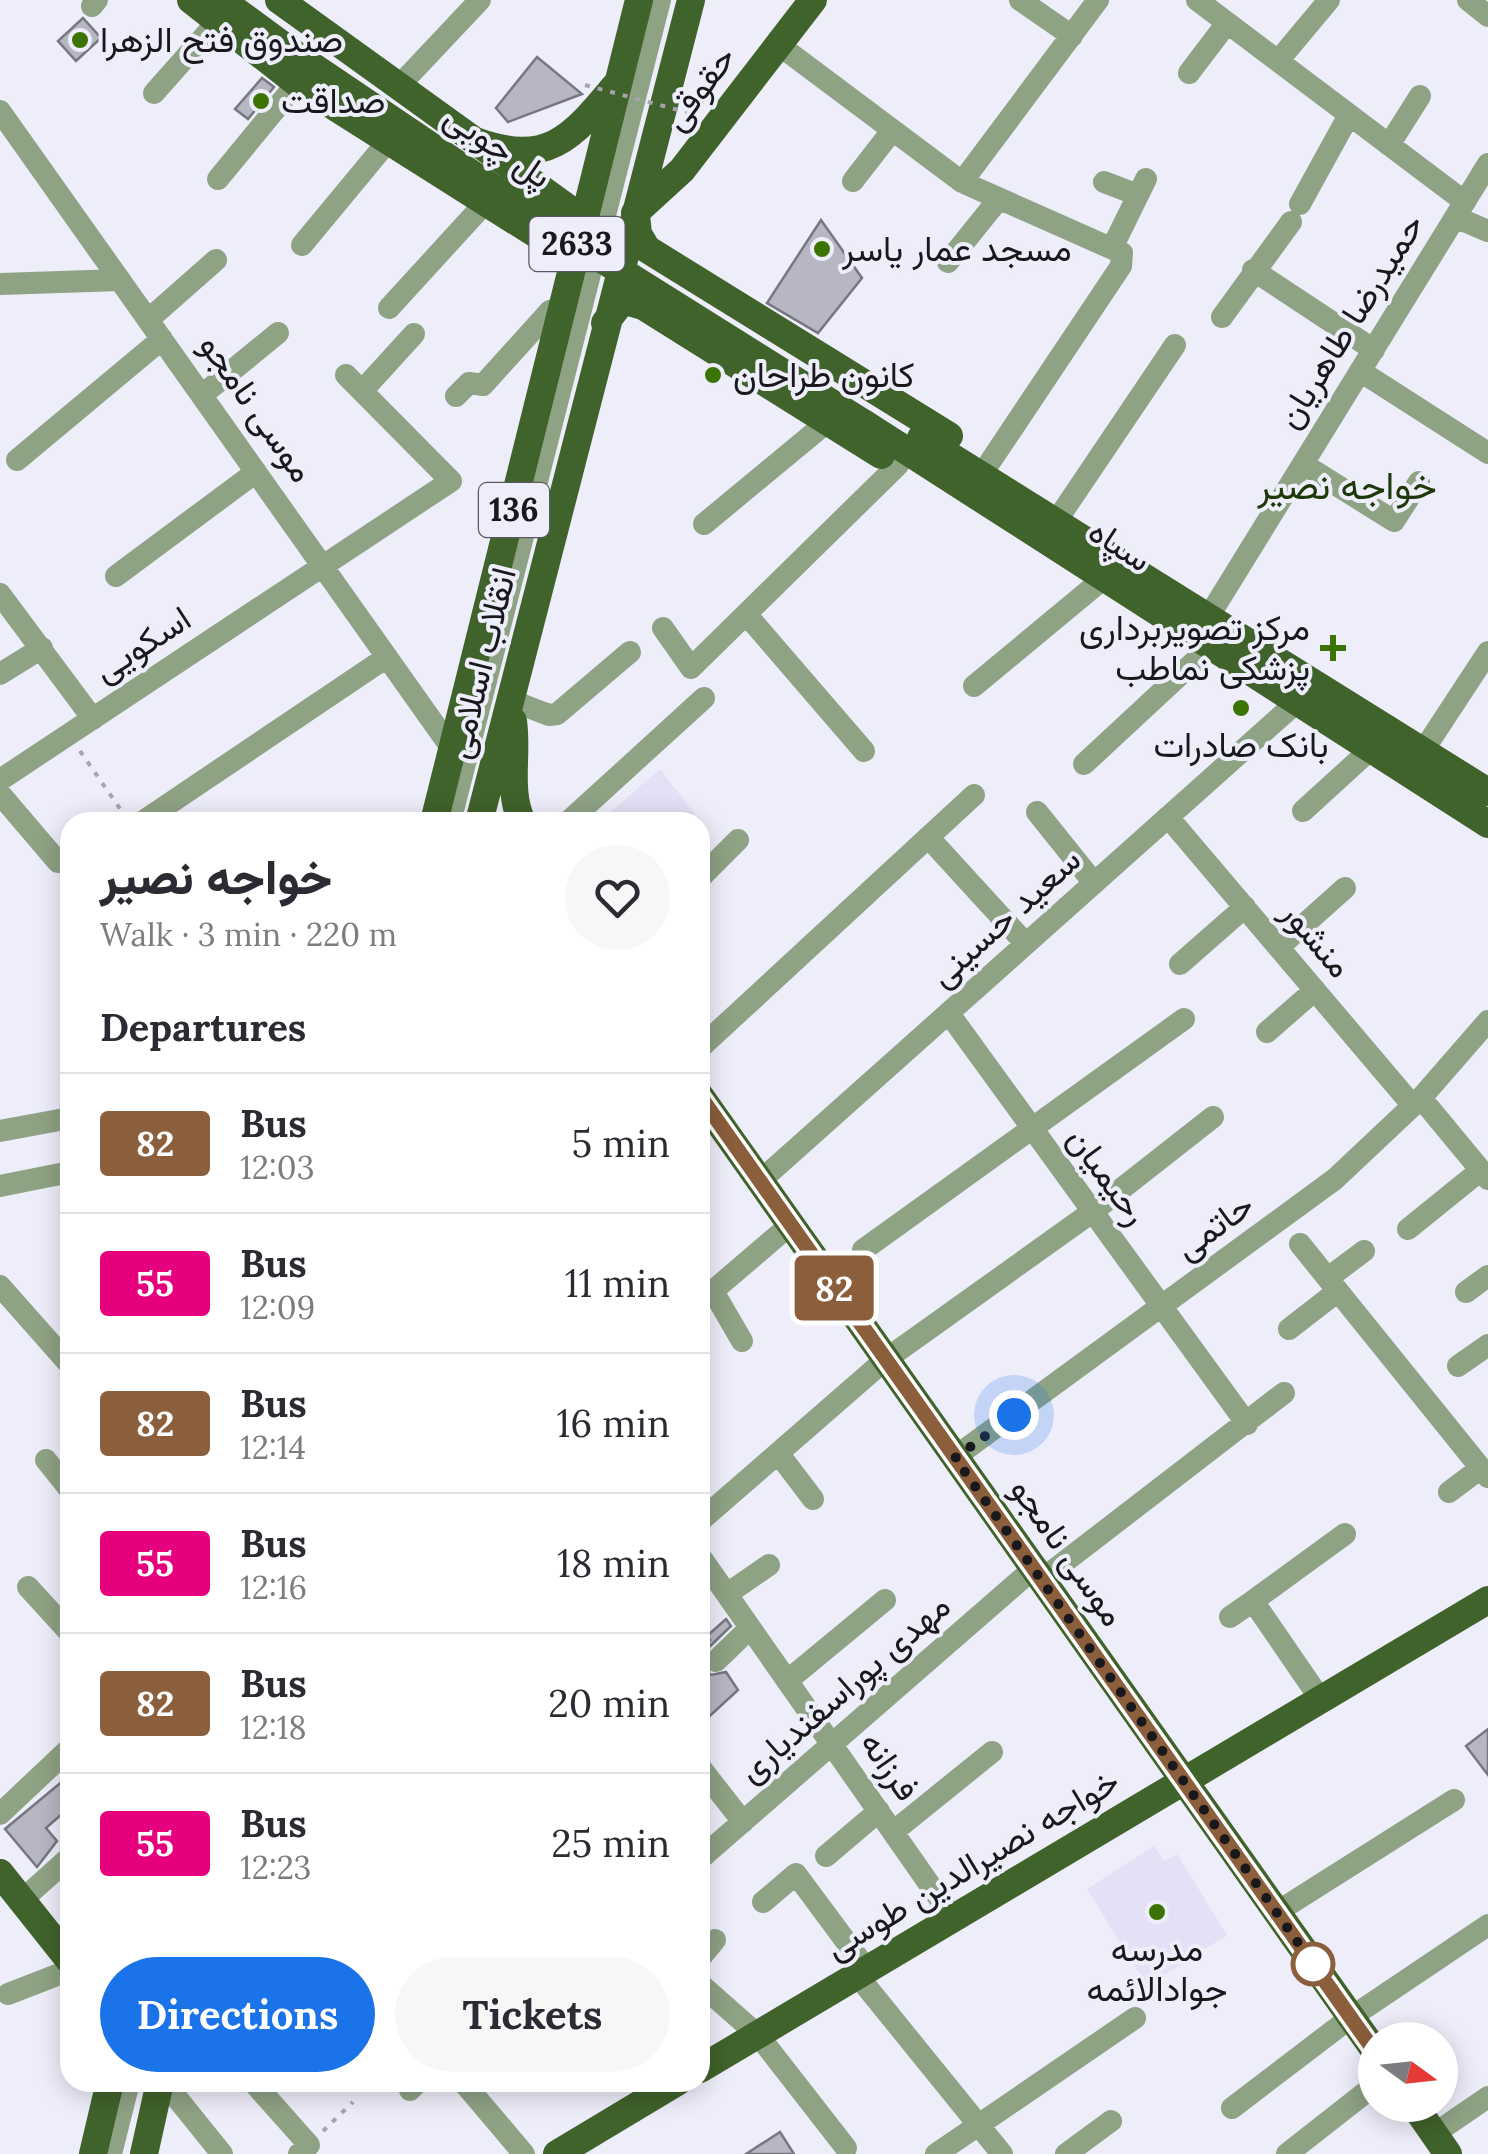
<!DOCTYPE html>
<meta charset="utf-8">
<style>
body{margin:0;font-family:Lora,Vazirmatn,serif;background:#f7f7f7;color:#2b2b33;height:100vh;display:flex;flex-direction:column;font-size:38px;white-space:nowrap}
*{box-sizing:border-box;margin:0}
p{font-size:32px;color:#7c7c81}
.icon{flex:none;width:55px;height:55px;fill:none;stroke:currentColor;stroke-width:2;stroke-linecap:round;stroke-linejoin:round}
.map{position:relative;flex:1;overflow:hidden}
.panel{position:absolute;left:60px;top:812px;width:650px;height:1280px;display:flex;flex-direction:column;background:#fff;border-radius:30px;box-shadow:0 5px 25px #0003}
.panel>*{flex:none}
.badge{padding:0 20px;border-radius:8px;font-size:35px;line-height:65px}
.needle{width:65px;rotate:105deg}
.buttons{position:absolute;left:1358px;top:2022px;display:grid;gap:20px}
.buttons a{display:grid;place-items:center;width:100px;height:100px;border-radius:50%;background:#fff;box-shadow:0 5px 25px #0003;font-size:50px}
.you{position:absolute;width:50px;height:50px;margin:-25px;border:8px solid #fff;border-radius:50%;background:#1a73e8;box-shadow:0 0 0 15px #1a73e833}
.map>.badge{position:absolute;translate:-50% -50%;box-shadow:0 0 0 5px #fff}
h2{padding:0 40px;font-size:38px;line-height:90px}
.round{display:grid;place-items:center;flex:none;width:105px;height:105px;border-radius:52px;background:#f7f7f7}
.summary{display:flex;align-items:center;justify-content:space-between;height:170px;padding:0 40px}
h1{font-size:48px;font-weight:800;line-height:75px}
.primary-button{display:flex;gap:20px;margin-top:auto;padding:20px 40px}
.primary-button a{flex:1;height:115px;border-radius:60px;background:#1a73e8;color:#fff;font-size:40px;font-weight:800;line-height:115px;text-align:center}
.primary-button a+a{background:#f7f7f7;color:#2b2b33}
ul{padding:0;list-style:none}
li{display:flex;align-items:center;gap:30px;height:140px;padding:0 40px;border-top:2px solid #e1e1e2}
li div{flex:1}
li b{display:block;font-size:38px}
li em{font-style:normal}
li .badge{min-width:110px;font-weight:700;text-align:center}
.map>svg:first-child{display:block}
.built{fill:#e2e1f5}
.building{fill:#b7b7c3;stroke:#777782;stroke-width:2.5}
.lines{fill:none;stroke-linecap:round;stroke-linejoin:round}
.path{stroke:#a6a5af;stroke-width:4;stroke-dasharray:5 8;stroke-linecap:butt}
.minor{stroke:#8ea284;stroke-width:22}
.major{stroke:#40622b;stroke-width:28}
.path-bridge{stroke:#a6a5af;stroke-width:4;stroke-dasharray:5 8;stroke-linecap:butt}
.major-bridge{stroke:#40622b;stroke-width:28}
.line-casing{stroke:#fff;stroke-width:22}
.line{stroke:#8b5e3c;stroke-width:15}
.walk{stroke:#19191d;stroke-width:10;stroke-dasharray:0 18}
.poi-dot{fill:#3b7403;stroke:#eeedfa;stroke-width:4}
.stop-dot{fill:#fff;stroke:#8b5e3c;stroke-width:5}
.labels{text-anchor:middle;stroke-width:8;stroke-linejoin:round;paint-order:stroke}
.shield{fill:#eeedfa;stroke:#59595f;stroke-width:2.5}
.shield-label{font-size:32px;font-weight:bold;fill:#19191d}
.poi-label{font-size:35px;fill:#19191d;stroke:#eeedfa;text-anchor:start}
.street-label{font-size:35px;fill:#19191d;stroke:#eeedfa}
.neighbourhood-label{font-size:38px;fill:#1e3909;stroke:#eeedfa}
</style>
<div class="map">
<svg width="1488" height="2154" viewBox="0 0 1488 2154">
<rect width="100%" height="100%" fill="#eeedfa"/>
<path class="built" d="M660 769 695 814 686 822H599Z
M1154 1846 1164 1861 1177 1854 1227 1935 1147 1986 1087 1889Z"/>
<path class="building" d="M83 18 101 38 76 61 58 41Z
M537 57 582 94 508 122 496 108Z
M262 78 274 87 248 119 235 109Z
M821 220 862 278 818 333 767 303Z
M726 1619 731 1626 705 1651 701 1664 711 1675 726 1672 738 1690 700 1725V1635L706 1644 710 1640 707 1636Z
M1488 1729V1775L1466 1746Z
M70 1775V1807L46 1828 57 1841 37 1867 5 1829Z
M780 2132 794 2154H746Z"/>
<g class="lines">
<path class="path" d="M80 751 123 813
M323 2131 353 2102"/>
<path class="minor" d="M1020 0 1072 36
M1197 0 1465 202
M1468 0 1488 16
M92 6 97 0
M779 45 962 182 1122 253 1121 266 990 462
M1278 61 1329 0
M1189 73 1227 23
M398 87 480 0
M154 93 217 22
M0 111 452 749
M1389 145 1420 96
M218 179 297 83
M853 181 891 132
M962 182 1098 0
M1104 182 1138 195
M1300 204 1349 115
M1455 217 1488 231
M302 245 389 140
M1113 246 1146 179
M948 262 998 200
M1253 270 1374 350
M0 284 120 280
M389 308 486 202
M1222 317 1291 222
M148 320 216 260
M1360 371 1488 453
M362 391 414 334
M202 395 278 333
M456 396 469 383 483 385 550 311 565 307
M17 460 162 339
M1303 464 1394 521 1419 482
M1057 520 1175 345
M704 524 826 423
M116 576 256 472
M0 594 93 719
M746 614 864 751
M1209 616 1488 164
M663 628 691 668 898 465
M0 674 42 648
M974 686 1103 579
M510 700 549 715 557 714 630 652
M1423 751 1488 652
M1084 764 1210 647
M0 780 451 481 346 375
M0 794 58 862 70 855
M1303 811 1371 749
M1037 812 1094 883
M1168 817 1413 1106
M142 822 387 657
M450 822 660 0
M568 822 704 698
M928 837 1026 944
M700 878 738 840
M1279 947 1345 888
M1180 964 1245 907
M950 1015 1247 1424
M1267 1032 1315 990
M700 1048 974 795
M1421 1098 1488 1179
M0 1131 70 1118
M759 1182 1297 702
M0 1186 70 1172
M1408 1229 1481 1170
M1300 1244 1488 1477
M863 1250 1184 1019
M1328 1278 1364 1251
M0 1286 70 1365
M713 1291 742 1341
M1466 1292 1488 1276
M700 1302 790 1225
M1289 1329 1338 1291
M1458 1366 1488 1345
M778 1453 813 1499
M955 1457 1335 1179 1421 1098 1488 1021
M46 1460 70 1490
M1449 1492 1481 1468
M700 1521 885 1360 1092 1212 1213 1117
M700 1556 953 1918
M1041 1580 1284 1393
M28 1587 70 1633
M727 1594 769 1565
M1253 1601 1345 1534
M1230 1617 1253 1601 1321 1700
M716 1661 750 1628
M787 1681 885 1600
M700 1767 743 1822
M0 1814 70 1748
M893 1832 992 1752
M826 1856 879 1811
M700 1859 1033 1569
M22 1900 70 1857
M763 1902 796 1874 859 1959
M1277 1912 1454 1800
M700 1958 715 1940
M857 1975 1002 2154
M700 1984 758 2035 846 2148
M8 1994 70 1970
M164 2082 222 2154
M253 2082 309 2145 299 2154
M463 2082 524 2154
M410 2090 418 2082
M1232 2108 1350 2018 1488 1925
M1434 2134 1488 2097
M111 2154 129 2082
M936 2154 1135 2018
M1066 2154 1111 2121
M1287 2154 1375 2085"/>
<path class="major" d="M191 0 297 83 536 234 556 242 575 235 577 223 572 211 475 141
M221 0 296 55
M279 0 475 141C547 167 571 139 615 86
M635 213 682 170 813 0
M636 215 638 234 647 249 949 436
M605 323 623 300 643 306 881 455
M865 424 1488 824
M921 438 1488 792
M513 721C518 756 507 790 522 822
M434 822 639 0
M479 822 691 0
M700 1096 1375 2051
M0 1873 70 1961
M700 2069 1488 1600
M1414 2105 1448 2154
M93 2154 110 2082
M144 2154 160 2082
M557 2154 677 2082"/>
<path class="path-bridge" d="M585 85 697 115"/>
<path class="major-bridge" d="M296 55 546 224 865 424"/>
</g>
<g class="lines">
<defs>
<path id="line" d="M700 1096 1375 2052"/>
</defs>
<use href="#line" class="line-casing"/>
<use href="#line" class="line"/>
<path class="walk" d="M1014 1415 955 1458 1313 1964"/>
</g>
<g class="poi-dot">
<circle cx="80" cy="40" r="10"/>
<circle cx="261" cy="101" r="10"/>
<circle cx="822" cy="249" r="10"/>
<circle cx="713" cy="375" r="10"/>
<path d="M1328 633h10v10h10v10h-10v10h-10v-10h-10v-10h10z"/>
<circle cx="1241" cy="708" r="10"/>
<circle cx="1157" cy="1912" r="10"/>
</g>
<circle class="stop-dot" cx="1313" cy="1964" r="20"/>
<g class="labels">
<g class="shield">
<rect x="529.5" y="217" width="95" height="54" rx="8"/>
<rect x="479" y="483" width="70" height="54" rx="8"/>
</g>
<g class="shield-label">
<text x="577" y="255">2633</text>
<text x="514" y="521">136</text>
</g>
<g class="poi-label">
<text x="100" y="52">صندوق فتح الزهرا</text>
<text x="281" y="113">صداقت</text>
<text x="842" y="261">مسجد عمار یاسر</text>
<text x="733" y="387">کانون طراحان</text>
<text x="1310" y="640" text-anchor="end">مرکز تصویربرداری<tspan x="1310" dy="40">پزشکی نماطب</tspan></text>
<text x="1241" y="757" text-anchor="middle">بانک صادرات</text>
<text x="1157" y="1961" text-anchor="middle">مدرسه<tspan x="1157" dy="40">جوادالائمه</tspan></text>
</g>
<g class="street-label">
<text transform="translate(699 88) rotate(-53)" y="12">حقوقی</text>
<text transform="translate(498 146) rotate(34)" y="12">پل چوبی</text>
<text transform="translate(1350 321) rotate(-58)" y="12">حمیدرضا طاهریان</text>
<text transform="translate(257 408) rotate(55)" y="12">موسی نامجو</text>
<text transform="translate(1120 545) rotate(33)" y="12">سپاه</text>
<text transform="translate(142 644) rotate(-33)" y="12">اسکویی</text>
<text transform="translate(481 663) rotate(-76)" y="12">انقلاب اسلامی</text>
<text transform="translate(1005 917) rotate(-42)" y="12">سعید حسینی</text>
<text transform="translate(1317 939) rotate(50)" y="12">منشور</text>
<text transform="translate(1108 1176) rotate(54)" y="12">رحیمیان</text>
<text transform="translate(1214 1226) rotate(-36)" y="12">حاتمی</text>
<text transform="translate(1068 1552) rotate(55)" y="12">موسی نامجو</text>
<text transform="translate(844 1688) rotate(-41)" y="12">مهدی پوراسفندیاری</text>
<text transform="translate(890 1766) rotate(55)" y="12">فرزانه</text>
<text transform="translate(972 1864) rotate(-31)" y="12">خواجه نصیرالدین طوسی</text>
</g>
<g class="neighbourhood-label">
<text x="1347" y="499">خواجه نصیر</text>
</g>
</g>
</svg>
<div class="buttons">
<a><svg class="needle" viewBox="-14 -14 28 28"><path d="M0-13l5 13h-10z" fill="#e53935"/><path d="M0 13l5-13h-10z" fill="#7c7c81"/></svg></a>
</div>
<div class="you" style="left:1014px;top:1415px"></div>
<b class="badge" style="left:834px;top:1288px;background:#8b5e3c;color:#fff">82</b>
<section class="panel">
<div class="summary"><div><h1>خواجه نصیر</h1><p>Walk · 3 min · 220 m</p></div><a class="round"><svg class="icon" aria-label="heart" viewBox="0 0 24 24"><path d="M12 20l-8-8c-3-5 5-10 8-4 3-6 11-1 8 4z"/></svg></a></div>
<h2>Departures</h2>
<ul>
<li><span class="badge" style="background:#8b5e3c;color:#fff">82</span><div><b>Bus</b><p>12:03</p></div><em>5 min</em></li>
<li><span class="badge" style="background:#e6007e;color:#fff">55</span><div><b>Bus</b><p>12:09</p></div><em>11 min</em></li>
<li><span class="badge" style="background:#8b5e3c;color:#fff">82</span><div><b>Bus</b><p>12:14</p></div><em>16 min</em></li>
<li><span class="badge" style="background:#e6007e;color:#fff">55</span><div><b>Bus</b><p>12:16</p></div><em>18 min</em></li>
<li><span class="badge" style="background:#8b5e3c;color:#fff">82</span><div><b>Bus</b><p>12:18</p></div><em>20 min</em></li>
<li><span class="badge" style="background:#e6007e;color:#fff">55</span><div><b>Bus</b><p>12:23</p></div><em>25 min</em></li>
</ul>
<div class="primary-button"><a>Directions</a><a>Tickets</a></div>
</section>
</div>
